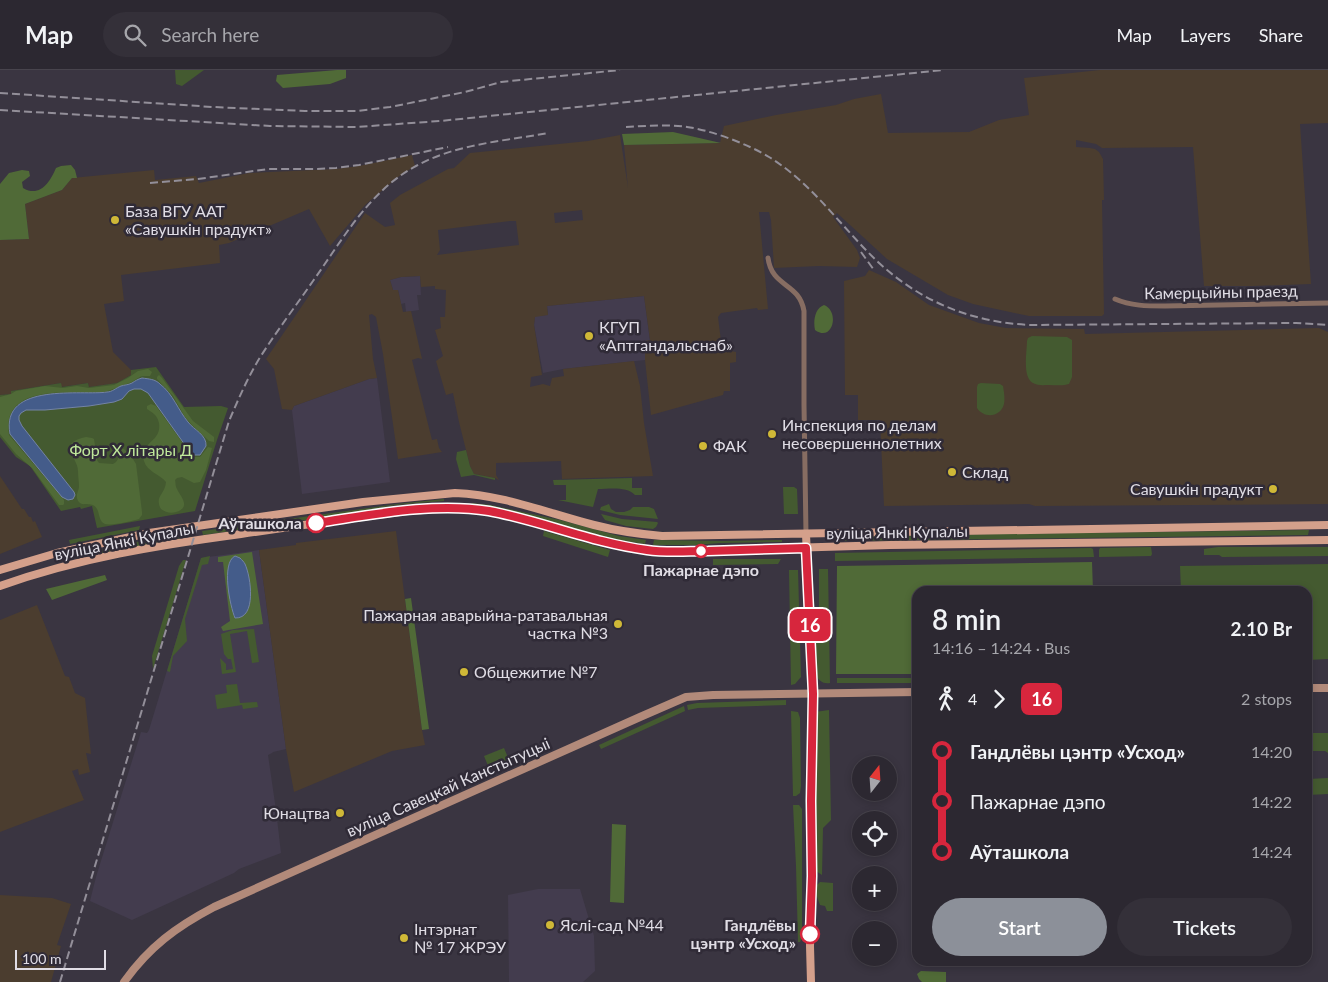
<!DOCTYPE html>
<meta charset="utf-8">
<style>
body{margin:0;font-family:Lato,sans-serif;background:#343039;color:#f1f3f6;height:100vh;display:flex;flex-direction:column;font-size:19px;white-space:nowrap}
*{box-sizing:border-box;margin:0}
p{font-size:16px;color:#a6a6ab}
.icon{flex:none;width:28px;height:28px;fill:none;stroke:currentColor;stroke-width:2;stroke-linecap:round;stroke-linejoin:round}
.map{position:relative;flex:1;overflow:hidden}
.sheet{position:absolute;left:912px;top:516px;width:400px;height:380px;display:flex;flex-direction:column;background:#2c2831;border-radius:15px;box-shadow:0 2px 8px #0003,0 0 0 1px #48444d}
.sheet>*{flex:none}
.badge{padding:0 10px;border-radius:8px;font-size:18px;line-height:32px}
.needle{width:32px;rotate:17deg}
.controls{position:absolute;left:852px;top:686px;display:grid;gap:10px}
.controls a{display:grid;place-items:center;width:45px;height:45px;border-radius:50%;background:#2c2831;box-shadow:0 2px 8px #0003,0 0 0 1px #48444d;font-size:25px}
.scale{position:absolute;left:15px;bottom:12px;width:91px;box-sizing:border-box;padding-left:5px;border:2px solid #e0dde5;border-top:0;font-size:14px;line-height:18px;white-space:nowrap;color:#e0dde5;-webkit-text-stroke:4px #302b37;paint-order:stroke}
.map>.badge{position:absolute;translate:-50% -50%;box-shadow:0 0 0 2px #fff}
.legs{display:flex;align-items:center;gap:8px;height:55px;padding:0 20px;font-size:16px}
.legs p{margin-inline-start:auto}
.summary{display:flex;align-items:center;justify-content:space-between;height:85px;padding:0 20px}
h1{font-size:28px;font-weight:600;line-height:38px}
.cta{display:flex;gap:10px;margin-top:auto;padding:10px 20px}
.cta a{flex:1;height:58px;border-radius:30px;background:#8c9099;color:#fff;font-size:20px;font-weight:600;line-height:58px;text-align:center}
.cta a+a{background:#343039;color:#f1f3f6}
ul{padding:0 20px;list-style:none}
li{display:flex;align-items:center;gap:18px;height:50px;font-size:19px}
li i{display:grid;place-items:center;width:8px;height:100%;margin:0 6px;background:currentColor}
li i::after{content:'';width:12px;height:12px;margin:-6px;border:4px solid;border-radius:50%;background:#2c2831}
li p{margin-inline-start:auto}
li:first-child i{background:linear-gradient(#0000 50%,currentColor 0)}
li:last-child i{background:linear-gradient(currentColor 50%,#0000 0)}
header{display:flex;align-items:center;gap:30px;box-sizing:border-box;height:70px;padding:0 25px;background:#2c2831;border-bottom:1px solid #48444d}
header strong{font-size:24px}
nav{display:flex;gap:28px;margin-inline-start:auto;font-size:18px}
.search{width:350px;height:45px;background:#343039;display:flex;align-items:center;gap:12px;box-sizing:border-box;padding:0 18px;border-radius:28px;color:#a6a6ab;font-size:19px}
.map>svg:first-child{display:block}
.built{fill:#433c4e}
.industrial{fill:#4b3d2f;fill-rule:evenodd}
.green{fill:#445a30}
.forest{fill:#506a37;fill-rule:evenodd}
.water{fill:#445c8a;stroke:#7383a5}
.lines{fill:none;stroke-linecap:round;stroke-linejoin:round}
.street{stroke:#876d62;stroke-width:5}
.secondary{stroke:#b28a7a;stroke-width:8}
.primary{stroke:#d4a08b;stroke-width:8}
.rail{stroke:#938f99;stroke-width:2;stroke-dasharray:8 4;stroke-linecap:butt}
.line-1-casing{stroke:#fff;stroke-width:11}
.line-1{stroke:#d7263d;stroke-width:8}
.poi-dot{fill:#cfb837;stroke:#302b37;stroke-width:2}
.stop-1-dot{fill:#fff;stroke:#d7263d;stroke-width:2.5}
.labels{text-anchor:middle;stroke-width:5;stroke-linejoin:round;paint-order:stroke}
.poi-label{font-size:16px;fill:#e0dde5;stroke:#302b37;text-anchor:start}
.street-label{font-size:16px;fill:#e0dde5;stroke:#302b37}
.park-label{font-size:16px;fill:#c0e99b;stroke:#302b37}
.stop-label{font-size:16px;font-weight:bold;fill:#e0dde5;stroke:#302b37;text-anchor:end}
</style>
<header>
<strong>Map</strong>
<div class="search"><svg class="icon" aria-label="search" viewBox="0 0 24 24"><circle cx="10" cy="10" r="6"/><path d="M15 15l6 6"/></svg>Search here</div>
<nav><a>Map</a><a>Layers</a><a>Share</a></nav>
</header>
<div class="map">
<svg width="1328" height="912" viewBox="0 0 1328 912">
<rect width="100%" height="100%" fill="#3a3541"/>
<path class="built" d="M420 206 421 225H417L419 240 406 242 405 233 401 234 398 220H393L390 210 401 207Z
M644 226 650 271 645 272V290L563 299 543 303 534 255 535 246 548 245 547 236Z
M377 308 390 412 302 424 292 340 294 336 369 309Z
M259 480 286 679 273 682 272 683 268 685 276 740 281 783 239 799 234 803 132 850 90 831 96 807 141 662 147 663 149 660 201 488Z
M538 819H580L594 866 595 901 583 912H509L508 825Z"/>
<path class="industrial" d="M1100 0H1328V53L1300 54 1311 214 1253 216H1204L1193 77 1102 78 1096 74 1076 70V77L1090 78 1095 79 1099 82 1103 89 1104 130H1102L1104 244 1102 246H1029L973 234 948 225 887 189 837 143 833 147 857 180 860 188 857 197 819 196 774 198 771 150 769 142H759L768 239 758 240 757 238 721 243 718 247 722 279 736 282V292L730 293V321H724L723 325 651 345 645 290V271L650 270 644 226 547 236 548 245 535 247 534 255 542 305 531 307 530 317 543 314 550 316 552 308 564 306 563 299 634 291 640 316 644 353 653 406 562 409 561 391 496 393V405L499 410 495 408 474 404 470 396 459 352 453 323 446 325 436 291 443 286 435 260 441 258 440 247H445L446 220 435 219V216L421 217 420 206 401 207 390 210 393 220H398L403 242 411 241 422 289 418 288 412 290 432 370 437 369 439 378 442 382 398 389 383 284 376 247 372 244 369 245 373 289 377 308 369 309 294 336 292 340 282 339 274 299 266 289 365 143 385 157 395 155 390 133 400 125 448 99 454 98 470 83 588 71 620 65 628 118 624 75 720 73 724 56 776 45 836 35 854 29 881 24 888 63 969 62 999 50 1029 45 1024 8ZM582 140 583 150 555 153 554 143ZM510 151H516L519 175 437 185 440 180 438 160Z
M412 85 415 96 398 107 365 135 330 176 309 139 229 173 219 175 220 193 121 205 124 231 104 234 113 282 131 300V305L117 313 89 317 88 313 61 317V313L11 321V324L0 325V170L29 169 25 134 62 120 72 108 154 100 155 110 196 106 199 113 249 103 336 99 359 96Z
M869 200 896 212 929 235 979 253 1006 258 1084 259 1085 264 1319 258 1328 262V434L1035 436 1029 434 884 436 880 350H858V325H845L844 211 865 206Z
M0 406 22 439H24L29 447H31L33 452 35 451 42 467 0 484Z
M396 461 422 660 425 675 392 681 294 722 286 679 259 480 296 475V473Z
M37 535 65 606 69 607 75 623 85 628 91 684 86 683 90 702 79 705 78 699 72 701 84 730 0 762V550Z
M0 825 52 828 71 834 57 875 61 876 51 912H0Z"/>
<path class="green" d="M175 0H204L182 16 176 14Z
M1032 266 1067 267 1072 270V307L1069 314C1063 316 1056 315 1049 315 1044 315 1038 316 1033 313 1022 307 1027 282 1027 271L1028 268Z
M156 297 184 337 221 336 228 338 217 370 195 441 97 458 92 436 81 439 80 437 61 441 30 396 16 387 0 367V325L11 324V321L61 313 62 317 88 313 89 317 117 313 131 305V300Z
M981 313 1000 314 1003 316C1004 322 1005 328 1004 334 1001 347 984 349 977 338V317L978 314Z
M466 380 470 396 474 404 495 408V410L474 405 461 407 456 389 457 382Z
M632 408V418H642V425H635C627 416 609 419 598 419L593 437 558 430H566V415H554L553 410Z
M783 417H794L797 419 798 444H784Z
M444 429V431L396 435 353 443 203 465 202 461 397 434Z
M472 433 491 435 560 450 619 466 646 470 645 474C586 468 531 440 472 435Z
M609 434 611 439 616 442H624L630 440 633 437H649L654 439 658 449 620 445 600 440 601 437Z
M601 444 622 449 657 452 658 453 656 457 653 459 626 456 605 450Z
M140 456 139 460 70 474 69 470Z
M1309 460 1308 465 834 471V466Z
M544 461 610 480 608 487 543 466Z
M193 462 192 466 75 488 74 486 159 467Z
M654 470 724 471 782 470V472L720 473 696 475H653Z
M1151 477 1152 484 1151 486 1099 487V480L1100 478Z
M1218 477H1328V486L1222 487 1219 485H1204V479Z
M1091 478 1093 479 1094 487 835 491V483Z
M210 486 208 494 202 495 185 549 187 571 173 586 170 602 167 601 201 488Z
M713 489H781L778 494 713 495Z
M183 490H186L153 599 152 586 179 496Z
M1328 494V589L1308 590V521H1181L1180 496Z
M819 499H828L830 613C823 614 819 611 816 605V561L819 541Z
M789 500H798L801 607 795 614 791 615Z
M254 559 259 592 252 593 247 561 230 564 236 602 222 604 220 588 226 594V600L233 599 231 589H228L224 584 221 564 233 560Z
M837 608H917V613H837Z
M237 614 240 633 257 632 258 637 243 639 242 635 217 639 215 625 227 623 226 615Z
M786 630V635L698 638 688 640 687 635 697 633Z
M684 636 685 641 601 679 599 675Z
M829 640 831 750 823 758 822 805 816 801 815 642Z
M791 641 798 642 800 648 801 716 800 723 796 726H793Z
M1308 663H1328V683L1325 681H1308Z
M504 678 509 690 489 698 484 686Z
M1328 708V724L1308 725V709Z
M793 735H799L802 739V868L800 872H798L796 796Z
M820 812 833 813V841H827L825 836 820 835 816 824 817 815Z"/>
<path class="forest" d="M337 0H346V8L330 14 283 18 276 11 277 5Z
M673 62 721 73 624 75 622 64Z
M71 95 75 100 77 108H72L62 120 25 134 29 169 0 170V114L9 103 22 100 29 101 30 106 22 112 23 118C40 128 50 112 56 98L61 96Z
M824 235C840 241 833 273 815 260 813 251 815 238 824 235Z
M148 299 152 302 150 306C148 306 145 306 143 306 137 307 134 312 129 313 121 316 112 320 103 322 79 325 0 310 9 365L64 430V434L63 435H59L32 398 16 384 0 364V327L11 324 16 321 45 316 63 318 77 316 89 318 114 315 128 308 138 301Z
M159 305 162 308 193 351 214 367V372L209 371 193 356 185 347 173 326 157 309V307Z
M151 334 156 336 192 386 194 387H200L208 377 212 378 206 400 200 412 194 413 182 407 177 408 175 410C176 414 175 415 177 419 180 426 192 437 176 442 171 444 165 442 161 439 154 426 165 425 166 412 160 404 147 402 144 391 139 371 162 373 159 353 157 345 153 343 147 339V336Z
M86 367 92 368 94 369 97 390 99 393 113 394 116 392 118 389 117 382 121 378 124 379 133 389 136 394 142 442V445L139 449C132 451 112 456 105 454 97 451 101 439 93 435 87 433 79 437 77 428 76 424 79 420 79 417 79 412 78 406 78 401 78 387 55 374 86 367Z
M252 482 263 554 223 561 221 557 230 551 223 492H218V487ZM240 488 245 495 250 515 232 539 228 504Z
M1092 492 1093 521H918L917 604H836L837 496Z
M105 505 107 510 52 530 46 519Z
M411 528 429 659 422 660 405 529Z
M612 754 626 755 624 833 610 832Z
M921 901 946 902V912H922L919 909 917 904Z"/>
<path class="water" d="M142 308C149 309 155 309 160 314 173 324 178 340 188 352 194 360 207 365 206 376L200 385H193L190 382 148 323 141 319H134L129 321 122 329 114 332 89 336 45 340H26L21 343 19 346V350L22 356 74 422 75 425 73 429 68 430 62 427 10 364C0 311 84 326 107 322 112 322 116 318 121 316 124 315 128 315 132 313 135 311 138 309 142 308Z
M235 486 240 488C242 490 244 492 245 494 251 507 257 549 235 548 230 536 221 493 235 486Z"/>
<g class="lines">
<path class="street" d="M768 188C772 218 799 212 804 241V335L806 464
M1115 229C1131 236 1147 236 1165 236L1328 233"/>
<path class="secondary" d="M1308 618H1328
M124 912C149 877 176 857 214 837L640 647 686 627 713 625 918 622"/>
<path class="primary" d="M806 464 813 624 811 731 812 807 810 876 811 912
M0 500 57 483 149 463 363 432 455 423C504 425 547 443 594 455 617 461 639 464 662 466L1328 455
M0 516C78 488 159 475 241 464 296 456 352 448 407 441L455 438 489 441 521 448 614 474 649 480 688 481 890 475 1328 470"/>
<path class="rail" d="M0 23 213 37 305 41H357L390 37 465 22 501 12 620 0
M0 40 270 56 356 57 440 51 943 0
M626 57C646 56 667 54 687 57 710 60 748 74 769 87 813 114 841 157 878 192 921 232 973 253 1032 255L1296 253 1328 255
M150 113 198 109 268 99H315L336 98 359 95 448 77
M861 182 874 200
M60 912 229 351C238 330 247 309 259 289 276 262 295 237 313 211 343 169 369 121 416 96 456 74 504 71 548 63"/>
</g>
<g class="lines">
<defs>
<path id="line-1" d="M316 453C371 445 433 432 489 441 542 451 593 473 647 480 667 483 688 481 708 481 741 480 774 479 806 478L813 624 811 731 812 806 810 864"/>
</defs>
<use href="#line-1" class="line-1-casing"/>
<use href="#line-1" class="line-1"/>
</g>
<g class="poi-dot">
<circle cx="115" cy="150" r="5"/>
<circle cx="589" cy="266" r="5"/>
<circle cx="772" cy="364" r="5"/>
<circle cx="703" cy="376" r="5"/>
<circle cx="952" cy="402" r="5"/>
<circle cx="1273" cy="419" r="5"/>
<circle cx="618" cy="554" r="5"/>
<circle cx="464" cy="602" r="5"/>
<circle cx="340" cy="743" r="5"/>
<circle cx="550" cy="855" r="5"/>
<circle cx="404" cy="868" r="5"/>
</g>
<g class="stop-1-dot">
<circle cx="316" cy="453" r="9"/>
<circle cx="701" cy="481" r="6"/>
<circle cx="810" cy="864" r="9"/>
</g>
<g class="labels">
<g class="poi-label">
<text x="125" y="147">База ВГУ ААТ<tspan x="125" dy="18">«Савушкін прадукт»</tspan></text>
<text x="599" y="263">КГУП<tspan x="599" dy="18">«Аптгандальснаб»</tspan></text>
<text x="782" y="361">Инспекция по делам<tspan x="782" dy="18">несовершеннолетних</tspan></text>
<text x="713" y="382">ФАК</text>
<text x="962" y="408">Склад</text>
<text x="1263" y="425" text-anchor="end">Савушкін прадукт</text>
<text x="608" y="551" text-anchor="end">Пажарная аварыйна-ратавальная<tspan x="608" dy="18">частка №3</tspan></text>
<text x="474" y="608">Общежитие №7</text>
<text x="330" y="749" text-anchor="end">Юнацтва</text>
<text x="560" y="861">Яслі-сад №44</text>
<text x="414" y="865">Інтэрнат<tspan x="414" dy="18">№ 17 ЖРЭУ</tspan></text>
</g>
<g class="street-label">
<text transform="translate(1221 222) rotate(-1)" y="6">Камерцыйны праезд</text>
<text transform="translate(897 462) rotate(-1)" y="6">вуліца Янкі Купалы</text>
<text transform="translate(124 471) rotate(-11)" y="6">вуліца Янкі Купалы</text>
<text transform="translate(448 717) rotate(-24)" y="6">вуліца Савецкай Канстытуцыі</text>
</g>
<g class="park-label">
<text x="131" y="386">Форт X літары Д</text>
</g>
<g class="stop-label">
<text x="302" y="459">Аўташкола</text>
<text x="701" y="506" text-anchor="middle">Пажарнае дэпо</text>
<text x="796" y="861">Гандлёвы<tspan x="796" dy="18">цэнтр «Усход»</tspan></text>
</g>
</g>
</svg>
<div class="controls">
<a><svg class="needle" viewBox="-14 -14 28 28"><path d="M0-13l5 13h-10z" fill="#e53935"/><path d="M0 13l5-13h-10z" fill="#a6a6ab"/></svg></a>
<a><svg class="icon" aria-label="locate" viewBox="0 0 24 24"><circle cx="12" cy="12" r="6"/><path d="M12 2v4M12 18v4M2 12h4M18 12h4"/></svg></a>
<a>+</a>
<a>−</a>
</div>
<div class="scale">100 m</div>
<b class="badge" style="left:810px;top:555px;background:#d7263d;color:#fff">16</b>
<section class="sheet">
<div class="summary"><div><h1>8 min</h1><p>14:16 – 14:24 · Bus</p></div><b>2.10 Br</b></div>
<div class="legs"><svg class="icon" aria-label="walk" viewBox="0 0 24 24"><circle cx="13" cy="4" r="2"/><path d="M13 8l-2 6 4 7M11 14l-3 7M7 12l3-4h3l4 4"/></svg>4<svg class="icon" aria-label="forward" viewBox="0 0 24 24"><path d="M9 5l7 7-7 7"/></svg><b class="badge" style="background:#d7263d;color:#fff">16</b><p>2 stops</p></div>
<ul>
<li><i style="color:#d7263d"></i><b>Гандлёвы цэнтр «Усход»</b><p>14:20</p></li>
<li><i style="color:#d7263d"></i><span>Пажарнае дэпо</span><p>14:22</p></li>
<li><i style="color:#d7263d"></i><b>Аўташкола</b><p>14:24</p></li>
</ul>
<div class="cta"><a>Start</a><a>Tickets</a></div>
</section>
</div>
